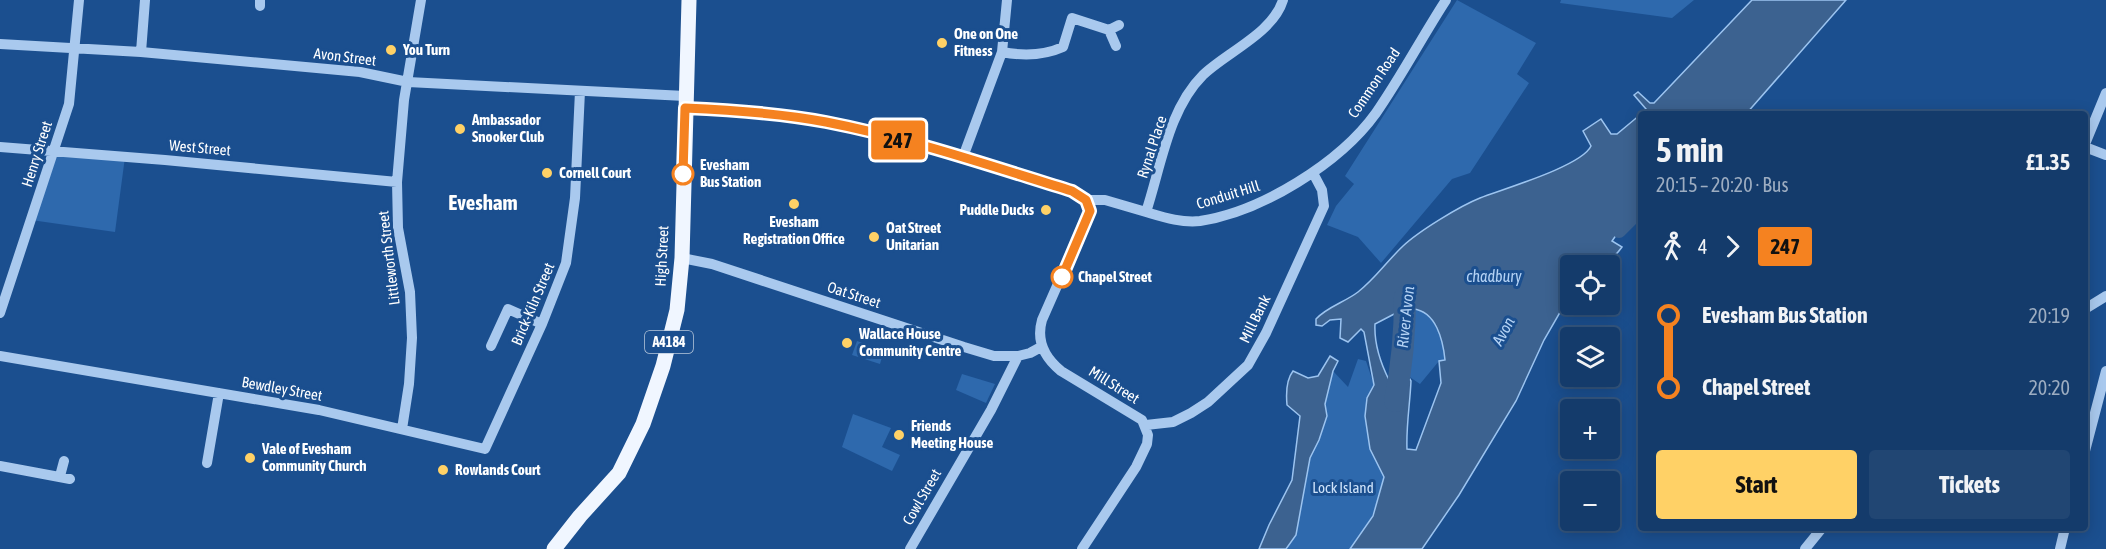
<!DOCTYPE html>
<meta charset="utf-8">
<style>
body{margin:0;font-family:"Asap Condensed",sans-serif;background:#214673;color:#f1f3f6;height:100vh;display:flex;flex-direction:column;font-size:22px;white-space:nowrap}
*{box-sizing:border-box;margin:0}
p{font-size:20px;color:#9dadc1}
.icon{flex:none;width:33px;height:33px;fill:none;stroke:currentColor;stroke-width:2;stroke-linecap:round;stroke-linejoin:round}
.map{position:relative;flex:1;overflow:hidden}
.panel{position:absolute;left:1638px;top:111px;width:450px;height:420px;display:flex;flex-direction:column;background:#143b6b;border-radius:6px;box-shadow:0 3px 15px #0003,0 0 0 2px #33557e}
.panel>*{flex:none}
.badge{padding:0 12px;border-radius:4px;font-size:21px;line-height:39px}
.controls{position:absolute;left:1560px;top:255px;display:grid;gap:12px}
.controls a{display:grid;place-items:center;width:60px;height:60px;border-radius:6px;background:#143b6b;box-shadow:0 3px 15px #0003,0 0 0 2px #33557e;font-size:30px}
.map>.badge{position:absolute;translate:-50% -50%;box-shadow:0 0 0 3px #fff}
.legs{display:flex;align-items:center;gap:9px;height:66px;padding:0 18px;font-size:20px}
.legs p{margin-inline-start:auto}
.summary{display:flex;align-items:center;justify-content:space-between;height:102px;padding:0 18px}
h1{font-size:33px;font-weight:700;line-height:45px}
.cta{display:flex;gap:12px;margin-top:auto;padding:12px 18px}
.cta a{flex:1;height:69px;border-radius:6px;background:#ffd166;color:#111;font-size:24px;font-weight:700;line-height:69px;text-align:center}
.cta a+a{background:#214673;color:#f1f3f6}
ul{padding:0 18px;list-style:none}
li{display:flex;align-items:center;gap:21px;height:72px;font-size:22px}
li i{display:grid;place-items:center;width:9px;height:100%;margin:0 8px;background:currentColor}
li i::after{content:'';width:15px;height:15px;margin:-8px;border:4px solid;border-radius:50%;background:#143b6b}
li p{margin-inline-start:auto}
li:first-child i{background:linear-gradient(#0000 50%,currentColor 0)}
li:last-child i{background:linear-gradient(currentColor 50%,#0000 0)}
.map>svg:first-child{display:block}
.green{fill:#2e69ad}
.water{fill:#3c6290;stroke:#9cc4f0;stroke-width:1.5;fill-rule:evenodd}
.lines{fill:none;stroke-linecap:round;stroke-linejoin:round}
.canal{stroke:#3c6290;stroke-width:14}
.river{stroke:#3c6290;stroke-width:22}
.minor{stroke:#a9c9ee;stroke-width:10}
.major{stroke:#f0f6ff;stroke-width:15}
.line-1-casing{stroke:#fff;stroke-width:14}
.line-1{stroke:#f58220;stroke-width:9}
.poi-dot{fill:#ffd166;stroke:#1b4f8f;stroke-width:2}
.stop-1-dot{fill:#fff;stroke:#f58220;stroke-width:3}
.labels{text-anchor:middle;stroke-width:6;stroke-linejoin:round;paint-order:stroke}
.shield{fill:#1b4f8f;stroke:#bbcadd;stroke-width:1.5}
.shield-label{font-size:14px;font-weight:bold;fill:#fff}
.poi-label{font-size:15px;font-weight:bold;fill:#fff;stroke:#1b4f8f;text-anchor:start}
.street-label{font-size:15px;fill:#fff;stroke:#1b4f8f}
.stop-label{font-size:15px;font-weight:bold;fill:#fff;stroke:#1b4f8f;text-anchor:start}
.park-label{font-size:15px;fill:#cfe3fa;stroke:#1b4f8f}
.water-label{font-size:16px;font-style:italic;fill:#b5d3f5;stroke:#1b4f8f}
.district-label{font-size:21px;font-weight:bold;fill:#fff;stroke:#1b4f8f}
</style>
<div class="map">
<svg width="2106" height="549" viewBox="0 0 2106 549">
<rect width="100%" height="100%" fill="#1b4f8f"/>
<path class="green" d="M1457 0 1536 43 1517 74 1529 83 1470 173 1452 179 1381 263 1358 237 1327 225 1336 206 1354 184 1345 176Z
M1561 0H1694L1672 18 1560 3Z
M54 151 125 157 115 232 31 220Z
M1413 309 1429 314 1443 341 1445 360 1439 361 1420 384 1401 371Z
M857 341 884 350 880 364 852 355Z
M1358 359 1366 361 1374 385 1370 449 1384 477C1376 506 1372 526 1350 549H1286L1296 535 1310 458 1327 416 1325 404 1333 371 1348 387Z
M962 374 995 384 986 403 956 390Z
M853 414 891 428 882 447 900 455 892 471 842 447Z"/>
<path class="water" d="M1752 0H1846L1746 114H1641L1646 109 1634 95 1638 92 1650 103H1654Z
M1641 114V208H1635L1612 241 1622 247C1608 267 1593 266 1570 266V295L1544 340 1516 401 1459 495 1422 549H1350L1373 516 1384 477 1370 449 1365 416 1367 398 1374 385 1364 332 1361 329 1348 342 1340 338 1341 319 1330 320 1322 326 1316 325V319C1327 307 1345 302 1358 292 1375 279 1387 261 1403 246 1419 231 1460 206 1480 198 1503 189 1582 166 1591 146L1583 131 1601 119 1611 134H1617ZM1413 309C1436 311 1443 340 1445 360L1439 361 1441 383 1416 450 1407 449C1406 426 1410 404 1411 381L1405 371 1397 370 1395 377 1389 380C1381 364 1374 343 1375 324L1398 312 1400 327H1410Z
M1330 356 1338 361 1333 371 1325 404 1327 416 1319 440 1310 458 1296 535 1286 549H1259L1269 525 1292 480 1300 416 1287 405C1286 394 1286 380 1293 371L1308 378 1318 376Z"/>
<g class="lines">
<path class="canal" d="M1619 231 1641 209"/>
<path class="river" d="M1395 401C1402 366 1405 332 1405 297"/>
<path class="minor" d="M260 6V0
M1109 30 1116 46
M0 44 141 52 360 72 408 82 685 96
M141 52 145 0
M1002 52C1023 56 1043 56 1063 47L1072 18 1109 30 1119 25
M685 108 787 116 829 122 963 157 1072 191 1086 200
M2085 144 2106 93
M0 147 165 160 397 182
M2085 147 2106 155
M963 157 1002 52 1007 0
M1086 200H1105L1146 212C1161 167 1168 110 1203 75 1227 52 1273 33 1283 0
M1146 212C1163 217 1181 223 1200 221 1261 212 1340 163 1376 113 1401 77 1422 37 1446 0
M682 258 712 264 964 347 994 356H1018
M2085 309 2106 296
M0 313 69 104 79 0
M491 346 508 309 542 324
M0 356 319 410 485 449 542 324 566 263 575 198 580 91
M1146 425 1173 422 1191 413 1208 402 1248 365 1266 333 1324 206 1322 190 1313 173
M402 429 409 384 412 338 410 292 398 228 397 182 404 100 421 0
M2085 451 2106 371
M207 463 219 393
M0 466 70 479
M60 476 64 461
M910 549 991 410 1018 356 1030 353 1041 347
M1082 549 1136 467 1147 444 1148 435 1142 420 1061 371C1045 358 1036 341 1042 320L1090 211 1086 200
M1805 549 1822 528
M2060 549 2065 528"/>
<path class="major" d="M554 549 580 516 619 473 643 424 663 366 677 310 682 258 689 0"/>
</g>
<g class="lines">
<defs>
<path id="line-1" d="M683 174 685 108C731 110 780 113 826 122 909 138 991 166 1072 191L1086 200 1090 211 1062 277"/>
</defs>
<use href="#line-1" class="line-1-casing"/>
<use href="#line-1" class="line-1"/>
</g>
<g class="poi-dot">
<circle cx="942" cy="43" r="6"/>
<circle cx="391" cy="50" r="6"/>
<circle cx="460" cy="129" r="6"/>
<circle cx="547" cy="173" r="6"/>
<circle cx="794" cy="204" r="6"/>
<circle cx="1046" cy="210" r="6"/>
<circle cx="874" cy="237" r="6"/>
<circle cx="847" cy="343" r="6"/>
<circle cx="899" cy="435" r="6"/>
<circle cx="250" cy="458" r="6"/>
<circle cx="443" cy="470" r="6"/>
</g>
<g class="stop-1-dot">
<circle cx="683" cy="174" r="10"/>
<circle cx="1062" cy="277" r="10"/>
</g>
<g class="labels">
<rect class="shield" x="645" y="331" width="48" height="22" rx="4.5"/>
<g class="shield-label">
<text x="669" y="347">A4184</text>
</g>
<g class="poi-label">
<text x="954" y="39">One on One<tspan x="954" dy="17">Fitness</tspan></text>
<text x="403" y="55">You Turn</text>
<text x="472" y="125">Ambassador<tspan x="472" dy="17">Snooker Club</tspan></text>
<text x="559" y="178">Cornell Court</text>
<text x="1034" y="215" text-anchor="end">Puddle Ducks</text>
<text x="794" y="227" text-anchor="middle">Evesham<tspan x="794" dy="17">Registration Office</tspan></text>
<text x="886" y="233">Oat Street<tspan x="886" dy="17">Unitarian</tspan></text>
<text x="859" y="339">Wallace House<tspan x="859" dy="17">Community Centre</tspan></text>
<text x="911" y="431">Friends<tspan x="911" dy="17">Meeting House</tspan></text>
<text x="262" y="454">Vale of Evesham<tspan x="262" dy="17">Community Church</tspan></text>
<text x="455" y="475">Rowlands Court</text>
</g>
<g class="street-label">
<text transform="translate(345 57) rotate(7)" y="5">Avon Street</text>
<text transform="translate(1374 83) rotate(-56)" y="5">Common Road</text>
<text transform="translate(1152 147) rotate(-72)" y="5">Rynal Place</text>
<text transform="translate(200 148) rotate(5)" y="5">West Street</text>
<text transform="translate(37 154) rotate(-72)" y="5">Henry Street</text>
<text transform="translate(1228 195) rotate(-17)" y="5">Conduit Hill</text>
<text transform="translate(662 256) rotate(-87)" y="5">High Street</text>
<text transform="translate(389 258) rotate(-97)" y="5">Littleworth Street</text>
<text transform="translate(854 295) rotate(18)" y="5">Oat Street</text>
<text transform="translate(533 304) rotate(-67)" y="5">Brick-Kiln Street</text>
<text transform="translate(1255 319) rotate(-64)" y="5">Mill Bank</text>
<text transform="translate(1114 385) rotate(32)" y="5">Mill Street</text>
<text transform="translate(282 389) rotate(10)" y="5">Bewdley Street</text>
<text transform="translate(922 497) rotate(-60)" y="5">Cowl Street</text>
</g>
<g class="stop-label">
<text x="700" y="170">Evesham<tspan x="700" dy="17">Bus Station</tspan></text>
<text x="1078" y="282">Chapel Street</text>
</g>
<g class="park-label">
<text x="1343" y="493">Lock Island</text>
</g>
<g class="water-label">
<text x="1494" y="282">chadbury</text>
<text transform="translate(1405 317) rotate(-84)" y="6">River Avon</text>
<text transform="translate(1503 331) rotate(-62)" y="6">Avon</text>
</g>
<g class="district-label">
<text x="483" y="210">Evesham</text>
</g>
</g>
</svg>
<div class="controls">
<a><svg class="icon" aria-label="locate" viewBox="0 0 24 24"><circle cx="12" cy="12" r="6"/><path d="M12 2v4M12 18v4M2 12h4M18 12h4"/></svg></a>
<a><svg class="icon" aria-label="layers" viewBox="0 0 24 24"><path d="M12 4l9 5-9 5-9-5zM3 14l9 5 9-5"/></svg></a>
<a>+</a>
<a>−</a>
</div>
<b class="badge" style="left:898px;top:140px;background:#f58220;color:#111">247</b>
<section class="panel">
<div class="summary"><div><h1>5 min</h1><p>20:15 – 20:20 · Bus</p></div><b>£1.35</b></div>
<div class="legs"><svg class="icon" aria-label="walk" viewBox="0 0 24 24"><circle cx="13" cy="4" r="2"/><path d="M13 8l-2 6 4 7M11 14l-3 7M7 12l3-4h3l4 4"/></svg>4<svg class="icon" aria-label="forward" viewBox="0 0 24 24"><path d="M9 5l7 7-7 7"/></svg><b class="badge" style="background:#f58220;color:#111">247</b></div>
<ul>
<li><i style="color:#f58220"></i><b>Evesham Bus Station</b><p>20:19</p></li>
<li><i style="color:#f58220"></i><b>Chapel Street</b><p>20:20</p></li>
</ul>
<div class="cta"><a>Start</a><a>Tickets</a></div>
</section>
</div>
